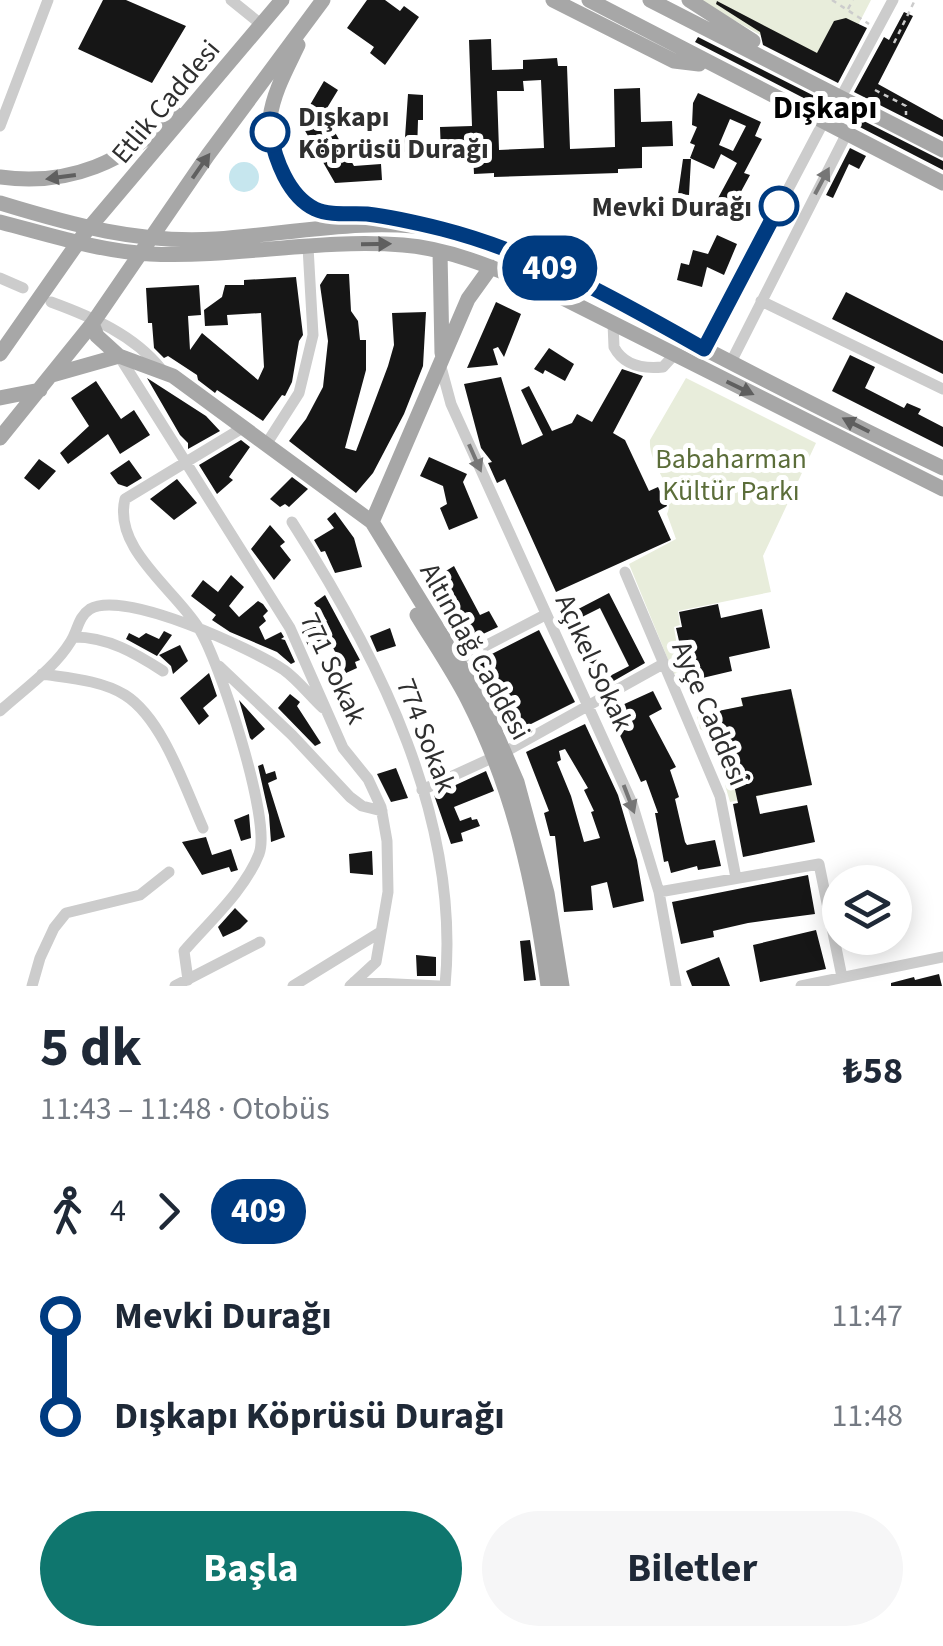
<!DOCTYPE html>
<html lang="tr">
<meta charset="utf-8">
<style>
body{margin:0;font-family:"Source Sans 3",sans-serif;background:#f6f6f7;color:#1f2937;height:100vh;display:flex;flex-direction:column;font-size:38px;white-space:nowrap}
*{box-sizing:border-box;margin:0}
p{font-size:32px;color:#747a83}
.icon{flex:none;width:55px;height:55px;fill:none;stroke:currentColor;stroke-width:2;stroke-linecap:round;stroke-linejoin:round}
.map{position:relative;height:986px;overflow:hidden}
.details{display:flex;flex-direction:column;background:#fff;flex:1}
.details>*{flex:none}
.badge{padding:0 20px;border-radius:32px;font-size:35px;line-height:65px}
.tools{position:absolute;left:822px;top:865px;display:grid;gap:20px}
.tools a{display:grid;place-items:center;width:90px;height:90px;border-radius:50%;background:#fff;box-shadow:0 5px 25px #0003;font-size:50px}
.map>.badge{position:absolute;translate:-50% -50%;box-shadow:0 0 0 5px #fff}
.legs{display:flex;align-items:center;gap:15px;height:110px;padding:0 40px;font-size:32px}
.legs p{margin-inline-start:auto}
.head{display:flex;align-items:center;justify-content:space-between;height:170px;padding:0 40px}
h1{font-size:55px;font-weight:700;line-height:75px}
.cta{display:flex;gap:20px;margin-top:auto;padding:20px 40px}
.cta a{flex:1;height:115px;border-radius:60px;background:#0f766e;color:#fff;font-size:40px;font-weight:700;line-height:115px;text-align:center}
.cta a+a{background:#f6f6f7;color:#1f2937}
ul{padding:0 40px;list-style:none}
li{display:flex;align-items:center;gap:35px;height:100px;font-size:38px}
li i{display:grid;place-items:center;width:15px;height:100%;margin:0 12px;background:currentColor}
li i::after{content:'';width:25px;height:25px;margin:-12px;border:8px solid;border-radius:50%;background:#fff}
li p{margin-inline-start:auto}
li:first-child i{background:linear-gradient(#0000 50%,currentColor 0)}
li:last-child i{background:linear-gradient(currentColor 50%,#0000 0)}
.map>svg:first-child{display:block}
.green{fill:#e8eddb}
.water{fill:#c6e6ee}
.building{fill:#161616;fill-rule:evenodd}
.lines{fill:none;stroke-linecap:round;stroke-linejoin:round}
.path{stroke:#ccc;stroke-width:2.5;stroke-dasharray:5 5;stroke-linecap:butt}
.minor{stroke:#ccc;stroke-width:11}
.major{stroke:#a7a7a7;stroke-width:15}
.oneway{fill:#5f5f5f}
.oneway2{fill:#767676}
.line-1-casing{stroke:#fff;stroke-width:22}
.line-1{stroke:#003b80;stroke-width:15}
.stop-1-dot{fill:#fff;stroke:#003b80;stroke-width:5}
.labels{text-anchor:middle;stroke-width:10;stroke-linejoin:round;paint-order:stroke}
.street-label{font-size:28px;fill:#2f2f2f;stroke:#fff}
.stop-label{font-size:28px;font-weight:bold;fill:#2f2f2f;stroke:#fff;text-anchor:start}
.park-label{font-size:28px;fill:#5b6d39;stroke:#fff}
.quarter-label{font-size:32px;font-weight:bold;fill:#000;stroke:#fff}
</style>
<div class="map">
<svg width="943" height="986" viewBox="0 0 943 986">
<rect width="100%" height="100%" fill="#fff"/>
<path class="green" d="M698 0H871L838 64 825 71Z
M686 378 816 443 763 556 771 592 678 611 680 625 674 627 681 671 674 674 629 564 676 539 667 514C678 487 648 467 650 440Z
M777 691 779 701 794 698 803 740 793 741 797 760 807 759 812 785 730 802 725 785 761 708 718 716 725 739 721 740 700 729 697 716 742 706 741 698Z"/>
<path class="water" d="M229 177a15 15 0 1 1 30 0a15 15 0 1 1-30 0Z"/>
<path class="building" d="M103 0H126L186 26 152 83 78 49Z
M367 0H385L400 11 404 6 419 17 385 65 370 53 374 47 347 28Z
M717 1 817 53 834 21 846 18 867 28 838 83 763 45 760 32 716 4Z
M904 12 913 16 878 84 943 120V137L854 92 884 37 889 40Z
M698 37 943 161V170L695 42Z
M491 39 492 70 523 69V60L557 58 558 66H567L570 149 615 147 614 89 640 88 641 122 672 121 673 146 642 147V168L618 169V173L494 177V173L474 174 473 152 441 153 440 127 472 126 469 40ZM541 80 544 148 499 150 497 91H524L523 81Z
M324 81 338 90 324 113 354 166 381 164 382 180 335 183 300 122Z
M698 93 761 122 755 136 762 139 744 173 750 175 725 221 710 213 737 163 721 154 714 169 690 158 695 145 690 143 697 127 692 125 693 103ZM730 119 746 126 733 151 719 145Z
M408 94 423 95V120H418L417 152H404Z
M850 148 866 156 859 169 849 164 833 198 826 195Z
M683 159H691L689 195 678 194Z
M717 235 737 244 724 275 707 267 702 287 677 280 681 263 689 265 693 250 708 254Z
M327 274H349L351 311 358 321 360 340H366V370L345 448 356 451 388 366 394 345 392 313 426 312 423 366 404 414 373 473 356 493 289 441 306 419 323 387 328 341 320 285Z
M296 277 303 335 299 341 292 382 285 396 282 395 263 421 217 390 215 393 198 380 197 375 168 356 164 358 154 348 152 323H148L146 288 199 285 201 315 188 316 190 350 202 333 258 380 264 367 261 313 227 315 228 325 205 326 204 310 222 297 225 285H244V280Z
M846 292 943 341V374L832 319Z
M496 302 521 314 504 357 498 347 493 349 498 365 467 368Z
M549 348 574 364 565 381 545 370 543 374 534 369Z
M850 355 875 367 865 388 904 408 907 403 921 409 918 414 943 427V447L832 391Z
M622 369 643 376 613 433 625 440 649 491 658 487 667 506 658 511 671 540 556 592 505 479 497 483 488 463 492 462 481 448 464 384 501 377 522 445 543 435 521 390 529 386 552 431 572 423 577 414 592 422Z
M147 378 206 416 220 431 188 449V443L180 435Z
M96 381 121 419 134 410 150 435 120 454 108 434 68 464 60 453 89 426 71 398Z
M241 440 250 447 229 477 233 480 217 494 199 465Z
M429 457 467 474 463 482 478 518 449 530 440 508 447 504 443 486 420 476Z
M39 459 56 471 39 490 24 478Z
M129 460 142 478 127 487 118 484 110 473Z
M292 477 308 489 289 507 285 504 280 507 270 499Z
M177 479 197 503 174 520 150 499Z
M335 512 354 538 362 567 335 573 325 551 321 552 314 540 334 528 327 519Z
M270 525 285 542 280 546 291 560 274 580 251 549Z
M454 566 480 615 489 611 498 627 468 641 428 582Z
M231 575 244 587 229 606 239 617 258 601 263 604 268 611 263 616 266 621 259 627 265 640 281 632 284 637 281 639 285 640 295 662 291 664 277 652 230 632 212 620 216 615 191 596 203 580 218 592Z
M609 593 645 663 598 690 561 618ZM600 608 629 666 606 678 576 620Z
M325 595 360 660 355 662 357 668 346 673 328 638 314 645 318 654 313 657 302 632 327 621 314 603Z
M718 604 721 618 762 609 770 648 729 657 732 671 694 680 691 666 685 667 676 628 682 627 679 612Z
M390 628 396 646 377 652 370 636Z
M539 630 575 702 513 733 478 661Z
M164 631 172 635 157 656 126 639 129 633 139 638 146 633 159 639Z
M180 645 188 661 173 674 171 666 159 655Z
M209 673 217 696 203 708 209 716 199 725 180 698Z
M791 689 812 785 756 796 760 814 807 805 815 842 743 857 733 804 738 803 718 711 743 706 741 698Z
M653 691 662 709 649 716 676 767 670 770 679 797 675 799 685 842 687 845 715 840 721 866 698 870 697 866 671 873 668 861 664 862 655 813H658L646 780 641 782 609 711Z
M290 694 300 702 297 706 321 743 315 746 278 708Z
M239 700 265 729 252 740 250 738Z
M585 724 618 795 637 860 644 901 613 908 607 882 591 886 593 910 564 912 555 836H550L544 813 549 811 526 752ZM565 749 588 788 584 790 594 811 591 812 600 838 584 842 571 796 557 762 561 760 559 751Z
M263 764 266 774 275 771 277 779 268 783 285 837 271 842 269 815 258 766Z
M396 768 408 798 391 802 377 774Z
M486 771 494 791 454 807 460 821 471 817 472 820 477 819 480 826 461 833 463 841 451 844 434 795Z
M249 814 251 838 241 841 234 820Z
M206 837 212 855 231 849 238 870 231 872 229 867 202 875 182 842Z
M372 851 373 875 350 873 349 854Z
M808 875 815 914 748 923 713 931 714 937 681 944 672 902Z
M235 908 248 921 240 929 223 937 218 927Z
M816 930 826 969 760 982 753 945Z
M530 940 536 980 524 981 520 941Z
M416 955 436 957V976H417Z
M719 957 730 986H692L686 971Z
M939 974 942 986H891V983L914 977 915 980Z"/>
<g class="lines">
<path class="path" d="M832 0 869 24
M848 9 853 0
M894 43 915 0
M875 90 906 106V115"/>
<path class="minor" d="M231 0 262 25
M841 97 893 0
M0 126 48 0
M0 278 23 288
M761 301 943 389
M51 302C92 317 134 335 161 369
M613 323 614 347C624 366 644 369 663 367L674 355
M704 349 823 123
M119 356 290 628 343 748 368 779 381 807 387 841 388 892 376 962 350 986
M731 362 846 135
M441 367 451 404 632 803 659 892 676 986
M267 443 299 393 313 335 308 247
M292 522C379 658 461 819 445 986
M625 572 720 796 736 878
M74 637C108 637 135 653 163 671
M458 660 545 615
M219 666 292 735 350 797 362 806 382 811
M42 674C68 678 101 680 125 695 163 719 185 788 203 828
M0 711C24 689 54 669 71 641 78 630 78 617 90 609 124 589 252 649 284 670 298 680 310 696 323 708
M422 790 505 752 663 664
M659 892 819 864 842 977
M188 980 184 951C209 922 245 890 259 854 272 821 219 659 198 627 173 588 113 548 125 499L244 427
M354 982 439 986
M32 986 40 958 54 928 66 913 140 895 169 872
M175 986 260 942
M293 986 379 933
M801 986 943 957"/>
<path class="major" d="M553 0 674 61 699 64
M589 0 943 183
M650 0 943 150
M689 0 753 41
M298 45C287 68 273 93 270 118 266 149 288 199 319 210 341 219 372 215 396 219
M0 177C70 187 125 161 176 114
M0 203C72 225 140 244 216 239 290 234 369 216 443 230 535 246 623 307 705 349 784 390 863 430 943 468
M0 222C50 235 99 251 150 254 235 258 319 238 403 245 454 249 503 272 549 291L943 489
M440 252 442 353
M92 324 97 336 119 356 173 376 372 522 482 701 517 782 547 893 562 986
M0 354 84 234 282 0
M52 375 119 356
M0 398 40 390
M0 438 92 324 208 155 323 0
M372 522 468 299 491 267
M417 615C434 643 453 671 468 700 514 790 535 887 548 986"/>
</g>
<defs><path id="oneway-solid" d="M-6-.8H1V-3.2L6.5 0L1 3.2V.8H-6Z" transform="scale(2.5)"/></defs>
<g class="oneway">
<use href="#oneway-solid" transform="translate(201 166) rotate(-55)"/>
<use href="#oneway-solid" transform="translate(61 177) rotate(172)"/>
<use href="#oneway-solid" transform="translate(376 244) rotate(-1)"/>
<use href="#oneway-solid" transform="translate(740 388) rotate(26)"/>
<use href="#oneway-solid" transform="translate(856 425) rotate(-153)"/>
</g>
<g class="oneway2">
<use href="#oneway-solid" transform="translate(822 181) rotate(-62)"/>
<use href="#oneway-solid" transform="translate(475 458) rotate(66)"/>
<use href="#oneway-solid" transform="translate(629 799) rotate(69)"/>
</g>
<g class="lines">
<defs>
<path id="line-1" d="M270 132C275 159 288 196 315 209 330 216 350 213 367 214 392 217 418 223 442 229 536 253 621 302 704 349L779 206"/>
</defs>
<use href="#line-1" class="line-1-casing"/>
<use href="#line-1" class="line-1"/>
</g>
<g class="stop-1-dot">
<circle cx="270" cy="132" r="18"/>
<circle cx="779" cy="206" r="18"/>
</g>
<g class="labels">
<g class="street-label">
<text transform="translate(165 101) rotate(-50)" y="10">Etlik Caddesi</text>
<text transform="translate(476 651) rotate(61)" y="10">Altındağ Caddesi</text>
<text transform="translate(595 662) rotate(65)" y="10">Açıkel Sokak</text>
<text transform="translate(334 668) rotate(65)" y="10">771 Sokak</text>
<text transform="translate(711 713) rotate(67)" y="10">Ayçe Caddesi</text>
<text transform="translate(427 735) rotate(69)" y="10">774 Sokak</text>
</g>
<g class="stop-label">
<text x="298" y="126">Dışkapı<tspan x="298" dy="32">Köprüsü Durağı</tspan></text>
<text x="752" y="216" text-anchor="end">Mevki Durağı</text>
</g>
<g class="park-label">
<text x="731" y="468">Babaharman<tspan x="731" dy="32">Kültür Parkı</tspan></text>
</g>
<g class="quarter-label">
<text x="825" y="118">Dışkapı</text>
</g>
</g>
</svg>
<div class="tools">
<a><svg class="icon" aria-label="layers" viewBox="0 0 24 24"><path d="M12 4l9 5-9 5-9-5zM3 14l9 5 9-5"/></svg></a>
</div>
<b class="badge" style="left:550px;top:268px;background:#003b80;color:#fff">409</b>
</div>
<section class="details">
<div class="head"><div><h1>5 dk</h1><p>11:43 – 11:48 · Otobüs</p></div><b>₺58</b></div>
<div class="legs"><svg class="icon" aria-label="walk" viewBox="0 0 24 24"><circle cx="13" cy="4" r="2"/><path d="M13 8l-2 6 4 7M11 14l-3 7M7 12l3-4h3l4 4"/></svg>4<svg class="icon" aria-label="forward" viewBox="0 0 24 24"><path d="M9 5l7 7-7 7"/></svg><b class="badge" style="background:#003b80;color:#fff">409</b></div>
<ul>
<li><i style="color:#003b80"></i><b>Mevki Durağı</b><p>11:47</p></li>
<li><i style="color:#003b80"></i><b>Dışkapı Köprüsü Durağı</b><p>11:48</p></li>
</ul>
<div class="cta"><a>Başla</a><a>Biletler</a></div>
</section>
